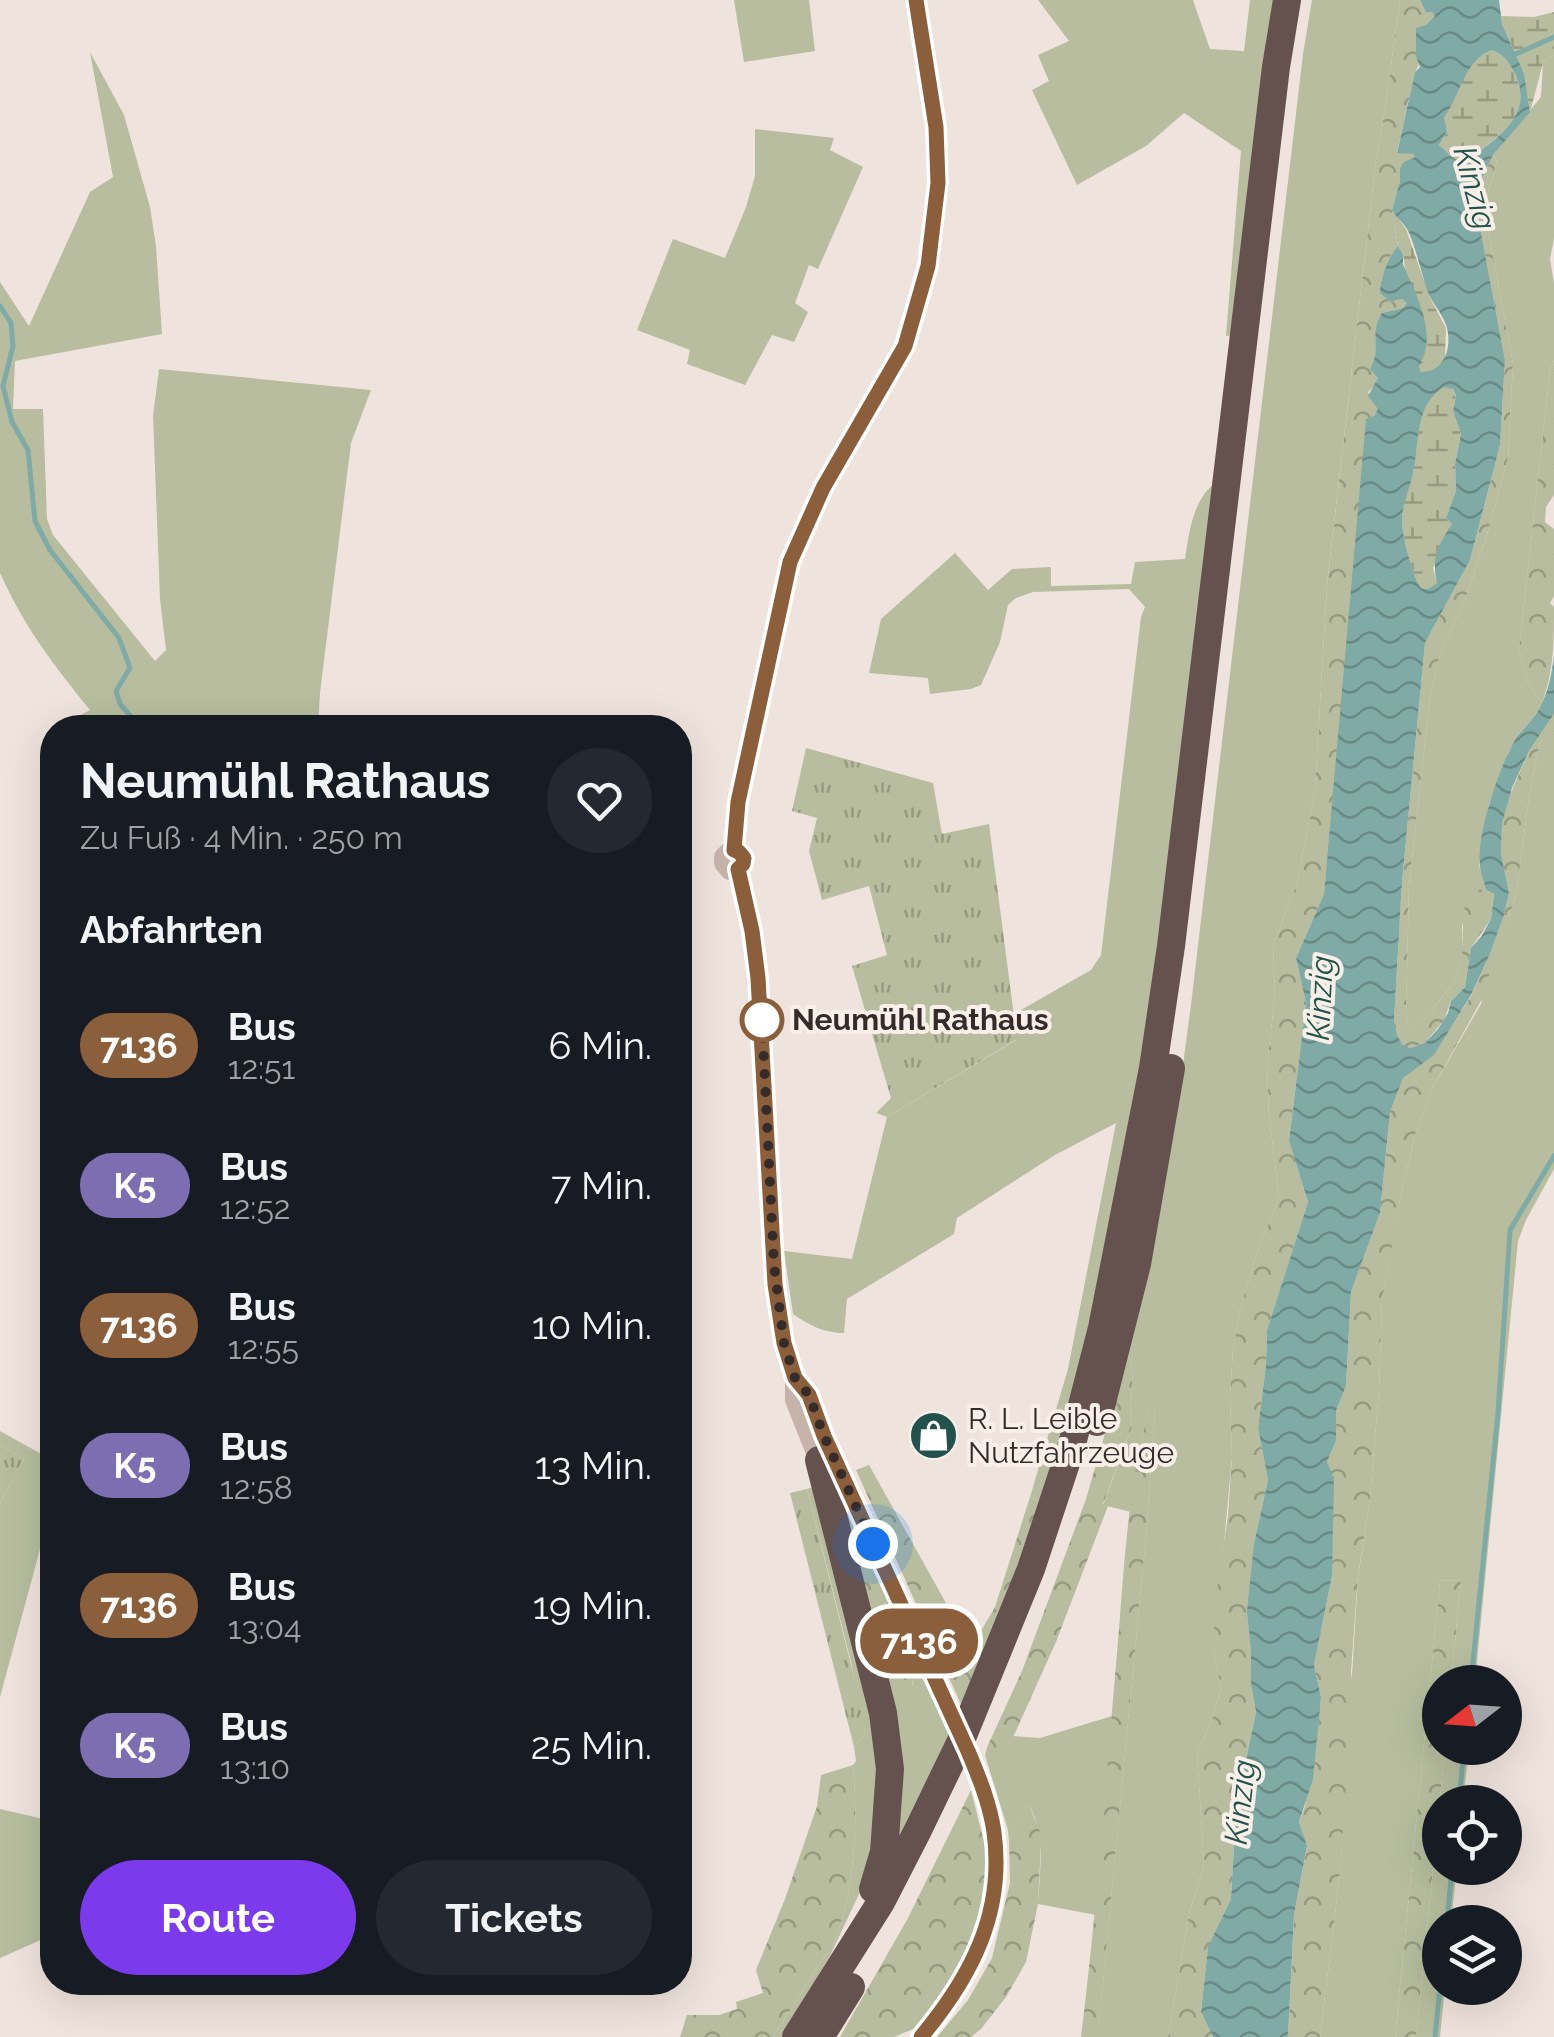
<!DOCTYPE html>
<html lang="de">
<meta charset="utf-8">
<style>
body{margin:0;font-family:Raleway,sans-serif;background:#242831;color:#f1f3f6;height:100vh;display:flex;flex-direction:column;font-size:38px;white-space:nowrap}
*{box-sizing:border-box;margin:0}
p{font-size:32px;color:#9ea1a6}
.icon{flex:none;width:55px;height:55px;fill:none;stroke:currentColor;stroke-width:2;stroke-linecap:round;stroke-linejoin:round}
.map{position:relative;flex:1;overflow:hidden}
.side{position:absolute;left:40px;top:715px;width:652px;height:1280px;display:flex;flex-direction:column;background:#171b24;border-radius:40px;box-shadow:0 10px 40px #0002}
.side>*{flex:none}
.badge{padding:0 20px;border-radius:32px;font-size:35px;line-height:65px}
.needle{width:65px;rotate:253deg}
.buttons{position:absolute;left:1422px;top:1665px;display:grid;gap:20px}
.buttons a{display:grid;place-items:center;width:100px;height:100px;border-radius:50%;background:#171b24;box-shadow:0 10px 40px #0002;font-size:50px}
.you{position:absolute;width:50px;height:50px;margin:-25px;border:8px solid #fff;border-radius:50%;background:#1a73e8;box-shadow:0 0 0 15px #1a73e833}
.map>.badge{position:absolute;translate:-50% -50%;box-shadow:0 0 0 5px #fff}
h2{padding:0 40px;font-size:38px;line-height:90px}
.round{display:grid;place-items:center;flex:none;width:105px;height:105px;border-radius:52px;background:#242831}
.summary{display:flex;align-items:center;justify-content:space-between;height:170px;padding:0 40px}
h1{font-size:48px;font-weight:700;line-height:75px}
.button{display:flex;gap:20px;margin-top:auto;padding:20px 40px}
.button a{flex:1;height:115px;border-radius:60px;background:#7c3aed;color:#fff;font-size:40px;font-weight:700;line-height:115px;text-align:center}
.button a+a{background:#242831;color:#f1f3f6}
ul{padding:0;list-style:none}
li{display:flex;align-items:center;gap:30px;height:140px;padding:0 40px}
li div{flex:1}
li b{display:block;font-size:38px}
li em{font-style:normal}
li .badge{min-width:110px;font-weight:700;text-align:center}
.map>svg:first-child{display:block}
.grass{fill:#b7bd9e}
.forest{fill:url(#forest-crowns)}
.wetland{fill:url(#wetland-marsh)}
.park{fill:url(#park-tufts)}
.water{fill:url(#water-waves);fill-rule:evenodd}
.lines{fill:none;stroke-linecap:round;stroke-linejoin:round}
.stream{stroke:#7faaa5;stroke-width:5}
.tertiary{stroke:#c6b3aa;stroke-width:20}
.trunk{stroke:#65524e;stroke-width:28}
.line-casing{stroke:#fff;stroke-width:22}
.line{stroke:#8b5e3c;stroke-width:15}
.walk{stroke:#352b29;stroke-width:10;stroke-dasharray:0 18}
.stop-dot{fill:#fff;stroke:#8b5e3c;stroke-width:5}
.labels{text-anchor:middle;stroke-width:8;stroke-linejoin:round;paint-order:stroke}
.stop-label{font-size:30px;font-weight:bold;fill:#352b29;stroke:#f8efe9;text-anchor:start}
.poi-label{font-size:30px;fill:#352b29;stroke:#f8efe9;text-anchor:start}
.water-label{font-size:32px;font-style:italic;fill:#23524e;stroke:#f8efe9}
</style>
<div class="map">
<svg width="1554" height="2037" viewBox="0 0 1554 2037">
<defs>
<pattern id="forest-crowns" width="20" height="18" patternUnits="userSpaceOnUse" patternTransform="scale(2.5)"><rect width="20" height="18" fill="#b7bd9e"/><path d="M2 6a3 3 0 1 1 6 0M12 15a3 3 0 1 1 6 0" fill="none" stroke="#969a81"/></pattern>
<pattern id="wetland-marsh" width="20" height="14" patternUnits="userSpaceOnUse" patternTransform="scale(2.5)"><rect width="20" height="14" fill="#b7bd9e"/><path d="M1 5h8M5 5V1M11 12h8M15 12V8" fill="none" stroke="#969a81"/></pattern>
<pattern id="park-tufts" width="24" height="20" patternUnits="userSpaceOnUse" patternTransform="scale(2.5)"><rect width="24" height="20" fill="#b7bd9e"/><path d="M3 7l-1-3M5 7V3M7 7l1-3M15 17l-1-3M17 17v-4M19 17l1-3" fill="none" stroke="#969a81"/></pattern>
<pattern id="water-waves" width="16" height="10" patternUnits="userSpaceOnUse" patternTransform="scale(2.5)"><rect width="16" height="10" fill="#7faaa5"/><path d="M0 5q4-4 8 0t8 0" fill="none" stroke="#698b86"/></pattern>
</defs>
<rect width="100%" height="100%" fill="#efe4dd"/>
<path class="grass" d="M734 0H809L815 51 744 62Z
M1038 0H1193L1210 49 1244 51 1250 0H1276L1235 335 1226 336 1241 151 1184 113 1146 146 1077 185 1032 90 1049 81 1038 55 1069 41Z
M1312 0H1400L1384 116 1376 160 1327 584 1315 790 1297 884 1273 945 1275 995 1267 1066 1269 1115 1279 1197 1255 1259 1240 1309 1233 1349 1230 1397 1232 1457 1214 1651 1221 1687 1211 1723 1197 1753 1204 1864 1189 1914 1168 2037H1081L1083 2020 1099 2024 1146 1536 1155 1410H1149L1140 1446 1131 1512 1103 1505 1132 1427C1127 1400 1138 1381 1128 1354L1174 1131 1191 1005 1303 54Z
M90 52 124 115 150 207 156 246 162 334 15 361 13 409H43L47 519 53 535 155 661 166 650 160 599 153 416 159 369 371 390 351 443 320 693 318 727H66L63 724 90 710C52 663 25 628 0 573V282L29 326 90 192 113 177Z
M1554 55V239L1550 259 1554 284V360L1550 371 1519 649 1528 683 1542 703 1532 720 1518 735 1508 753 1489 804 1479 865 1486 890H1474L1462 926 1463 949 1457 978 1422 1023 1413 1029 1408 1024 1406 1014 1409 886 1430 696 1440 654 1464 602 1486 538 1508 458 1513 363 1486 219 1488 192 1497 161 1493 155 1541 97 1543 63Z
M755 129 834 138 830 150 863 167 818 269 809 265 795 303 808 312 794 342 772 335 745 385 687 364 690 350 637 330 673 239 725 258 746 207 755 176Z
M1216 483 1150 1036 1101 1298 1043 1504 1030 1497 1068 1369 1116 1123 1055 1155 957 1218 954 1234 847 1299 844 1333C825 1333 808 1325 793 1314L784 1251 852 1259 887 1117 1016 1040 1014 1014 1091 970 1101 955 1141 617 1145 607 1129 589 1033 592 1016 598 1008 605 1000 642 981 685 971 689 930 694 928 678 869 673 881 619 955 553 988 590 1012 569 1051 567V586L1131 584 1135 562 1185 559C1189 533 1193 498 1216 483Z
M1543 741 1554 742V1169L1526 1220 1518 1241 1475 1682H1451L1461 1580 1440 1581 1395 2037H1320L1340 1873 1358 1577 1370 1498 1379 1389 1382 1301 1392 1242 1402 1189 1416 1132 1433 1087 1481 1004 1486 982 1516 896 1529 797 1540 743Z
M0 1431 52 1460V1505L0 1697V1503L24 1459 0 1445Z
M834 1480 860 1534 847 1539 913 1686 910 1663 913 1651 953 1738 884 1884 866 1879 830 1956 781 2037H773L826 1954 832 1952C836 1934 844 1917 847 1899 856 1855 857 1809 853 1765L856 1761 854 1747 865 1734 851 1662 807 1489Z
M1112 1716 1096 1915 1038 1904C1040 1869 1046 1834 1028 1803L1009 1842 1008 1830 985 1755 988 1745 1006 1752 1012 1736 1040 1738Z
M1445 1748H1469L1463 1802H1440V1868H1457L1451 1922H1440V1988H1445L1440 2037H1416Z
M0 1809 52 1821V1935L0 1958Z"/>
<path class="forest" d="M1400 0H1420L1426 13 1432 12 1436 15C1419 32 1427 54 1415 72L1397 152 1413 154 1415 157 1400 168V181L1392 210 1398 246C1388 257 1380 278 1380 293L1390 302 1402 299 1408 303 1403 308 1382 313 1374 363 1378 378 1375 385 1368 392 1379 409 1374 416 1324 894 1296 958 1306 1003 1289 1141 1308 1202 1267 1330 1266 1365 1258 1428 1268 1480 1254 1543 1251 1685 1256 1712 1236 1807 1231 1899 1208 1948 1201 2012 1213 2037H1168L1189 1914 1204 1864 1197 1753 1211 1723 1221 1687 1214 1651V1611L1228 1515 1232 1457 1230 1397 1233 1349 1240 1309 1255 1259 1279 1197 1269 1115 1267 1066 1275 995 1273 945 1297 884 1315 790 1327 585 1376 160 1384 116Z
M1493 155 1497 161 1488 192 1486 219 1513 363 1508 458 1486 538 1464 602 1440 654 1430 696 1409 886 1406 1014 1408 1024 1413 1028 1422 1023 1457 978 1463 948V912L1474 889 1486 890 1494 894 1491 919 1471 948 1465 987 1451 1001 1444 1020 1425 1043 1410 1048C1398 1045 1396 1033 1394 1021L1402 882 1425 643 1470 560 1500 445 1505 360 1474 195Z
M1554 360V495L1546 507 1545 522 1554 529V596L1550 603 1554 607C1554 641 1554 671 1542 703L1528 683 1519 649 1550 371Z
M1554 714V742L1540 743 1529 797 1516 896 1487 981 1490 985 1433 1087 1416 1132 1402 1189 1382 1301 1379 1389 1370 1498 1358 1576 1351 1672 1353 1690 1340 1873 1320 2037H1288L1294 1915 1307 1847 1299 1822 1305 1806 1321 1697 1314 1665 1332 1576 1327 1462 1336 1441V1411L1346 1386 1351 1292 1380 1213 1390 1112 1403 1077 1434 1054 1471 996 1490 954 1504 915 1509 893 1501 853 1502 823 1506 804 1529 751Z
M1128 1354C1138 1381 1127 1400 1132 1427L1103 1504 1108 1506 1056 1642 1006 1753 988 1745 1022 1671 1086 1499Z
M1149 1410H1155L1146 1536 1099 2025 1083 2020C1098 1898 1106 1775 1117 1653 1124 1572 1127 1488 1149 1410Z
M869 1465 971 1648 995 1607 1030 1497 1043 1504 964 1711 856 1470Z
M860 1534 913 1651C909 1665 915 1678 911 1692 899 1700 894 1693 885 1685L846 1539Z
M1461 1580 1451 1682H1440V1748H1445L1416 2037H1395L1440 1581Z
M853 1765C857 1809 856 1855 847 1899 844 1917 836 1934 832 1952L826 1954 773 2037H680L687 2015H719L737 2009 736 2002 763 1993 756 1970 785 1899 817 1806 821 1775Z
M971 1790 987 1854 983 1911 962 1966 918 2027 894 2037H840L908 1918Z
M1028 1802 1040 1832V1863L1038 1904 1026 1962 1006 1997 981 2029 971 2037H937L968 2000 992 1958 1010 1883 1009 1842Z"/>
<path class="wetland" d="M1554 12V55L1543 63 1530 112 1524 73 1502 24 1501 16 1534 17Z
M1492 50C1504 55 1508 61 1514 72 1536 117 1497 136 1466 162 1454 162 1448 152 1439 145L1447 131 1443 117C1461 96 1463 61 1492 50Z
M1392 210 1406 229 1430 298 1446 328 1445 357 1442 364 1438 368 1427 373 1421 372 1419 366 1403 254 1398 246Z
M1444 386 1453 389 1456 395 1453 411 1461 434 1455 464 1456 491 1446 518 1453 524 1433 568 1437 583 1428 589 1421 588C1412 575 1402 535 1402 520 1402 503 1409 488 1413 473 1420 443 1413 404 1444 386Z"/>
<path class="park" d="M806 748 933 783 942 834 989 824 1017 1039 887 1117 876 1113 891 1098 852 966 887 955 869 886 822 900 809 851 817 818 792 811Z
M0 1445 24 1459 0 1503Z
M807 1489 861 1705 865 1734 854 1747 790 1493Z"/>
<path class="water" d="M1420 0H1499L1502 24 1524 73 1530 112 1493 155 1474 195 1505 360 1500 445 1470 560 1425 643 1402 882 1394 1021 1397 1035 1402 1044 1410 1048 1425 1043 1438 1029 1448 1013 1451 1001 1465 987 1471 948 1481 937 1491 919 1494 894 1486 890C1484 882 1481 875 1480 867 1476 836 1499 767 1515 740 1519 733 1525 728 1530 722 1546 703 1551 680 1554 656V714L1529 751 1512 788 1502 823 1501 853 1509 893 1504 915 1490 954 1471 995 1434 1055 1403 1078 1390 1112 1380 1213 1351 1292 1346 1386 1336 1411V1441L1327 1462 1334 1478 1332 1576 1314 1665 1321 1697 1313 1779 1299 1822 1307 1846 1294 1915 1288 2037H1213L1201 2012 1208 1947 1231 1899 1236 1807 1256 1712 1251 1685V1649L1247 1611 1254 1543 1268 1480 1258 1428 1266 1365 1267 1330 1308 1202 1289 1141 1306 1003 1296 958 1324 894 1366 419 1374 416 1378 409 1368 396 1378 378 1370 369C1383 346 1368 336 1382 313L1403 308 1407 303 1402 299 1390 302 1380 293C1380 278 1388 257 1398 246L1403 254V264C1416 296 1439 334 1419 366L1421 372C1445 373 1453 345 1446 325 1442 313 1431 302 1427 290 1422 275 1414 241 1407 229 1403 222 1396 218 1392 210L1400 181V168L1404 162 1415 157 1413 154 1397 153 1415 72 1420 67 1416 56V28L1426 25 1435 16 1432 12 1426 13ZM1492 50C1504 55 1508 61 1514 72 1536 116 1497 137 1466 162 1454 162 1448 152 1439 145L1447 131 1444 117C1461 96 1463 61 1492 50ZM1444 387 1453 389 1456 395 1453 411 1461 434 1455 464 1456 491 1446 518 1452 524C1438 545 1431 558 1437 583L1428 589 1421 588C1412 575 1402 535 1402 520 1402 504 1410 489 1413 473 1420 443 1414 404 1444 387Z"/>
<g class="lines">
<path class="stream" d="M1516 54 1554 37
M0 306 11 323 13 346 3 386 12 422 28 450 35 521 50 550 119 638 130 668 116 691 120 704 141 728
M1471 1682 1498 1413 1510 1230 1554 1156
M1459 1802 1464 1748
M1447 1922 1452 1868
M1435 2037 1440 1987"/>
<path class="tertiary" d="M734 851 738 802 790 562 823 489 905 346 929 265 939 183 936 127 915 0
M738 869 730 870 724 863V857L730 851H738L743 858 742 866 738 869 752 931 758 978 775 1284 784 1343 795 1379V1400L819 1460 829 1462
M795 1379 809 1395 824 1437 968 1751C979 1777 990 1804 994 1832 1005 1914 971 1977 921 2037"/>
<path class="trunk" d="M1097 1422 1137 1264 1171 1068
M819 1460 883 1713 890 1769 884 1852 873 1889
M796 2037 881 1902 918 1830 960 1743 1031 1569 1071 1448 1102 1328 1153 1068 1171 946 1276 67 1287 0
M820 2037 851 1987"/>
</g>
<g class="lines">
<defs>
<path id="line" d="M916 0 936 127 938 183 928 266 905 346 823 488 790 562 738 802 734 850 739 852 744 858 743 864 738 869 752 931 758 978 775 1284 784 1343 795 1378 809 1395 824 1436 968 1751C979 1777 990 1804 994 1832 1005 1913 971 1977 921 2037"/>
</defs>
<use href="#line" class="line-casing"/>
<use href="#line" class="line"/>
<path class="walk" d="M762 1020 774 1265 784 1343 795 1378 809 1395 824 1436 873 1544"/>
</g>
<defs>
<symbol id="shop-disc" viewBox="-11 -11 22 22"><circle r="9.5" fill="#23524e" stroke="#f8efe9"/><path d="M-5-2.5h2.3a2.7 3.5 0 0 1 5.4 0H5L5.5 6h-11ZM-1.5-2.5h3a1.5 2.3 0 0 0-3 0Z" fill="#fff"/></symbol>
</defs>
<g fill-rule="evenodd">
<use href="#shop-disc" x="906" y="1408" width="55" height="55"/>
</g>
<circle class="stop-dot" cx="762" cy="1020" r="20"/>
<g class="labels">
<g class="stop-label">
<text x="792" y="1030">Neumühl Rathaus</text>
</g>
<g class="poi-label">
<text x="968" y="1429">R. L. Leible<tspan x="968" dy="34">Nutzfahrzeuge</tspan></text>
</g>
<g class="water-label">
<text transform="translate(1475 188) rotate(75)" y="11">Kinzig</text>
<text transform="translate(1320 998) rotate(-87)" y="11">Kinzig</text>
<text transform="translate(1240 1802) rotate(-84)" y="11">Kinzig</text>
</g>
</g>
</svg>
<div class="buttons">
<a><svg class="needle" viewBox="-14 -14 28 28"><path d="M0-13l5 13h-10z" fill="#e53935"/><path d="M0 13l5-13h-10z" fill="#9ea1a6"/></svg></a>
<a><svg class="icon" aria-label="locate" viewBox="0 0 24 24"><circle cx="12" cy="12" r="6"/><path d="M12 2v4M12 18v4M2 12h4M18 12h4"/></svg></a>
<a><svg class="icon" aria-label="layers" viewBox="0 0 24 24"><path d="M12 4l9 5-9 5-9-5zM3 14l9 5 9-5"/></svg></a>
</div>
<div class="you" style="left:873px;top:1544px"></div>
<b class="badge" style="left:919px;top:1641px;background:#8b5e3c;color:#fff">7136</b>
<section class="side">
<div class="summary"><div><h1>Neumühl Rathaus</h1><p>Zu Fuß · 4 Min. · 250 m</p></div><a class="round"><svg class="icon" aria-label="heart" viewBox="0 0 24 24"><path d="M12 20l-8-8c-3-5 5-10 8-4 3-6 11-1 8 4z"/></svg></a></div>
<h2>Abfahrten</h2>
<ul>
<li><span class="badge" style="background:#8b5e3c;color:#fff">7136</span><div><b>Bus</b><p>12:51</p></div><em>6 Min.</em></li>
<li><span class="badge" style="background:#7c6eb0;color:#fff">K5</span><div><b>Bus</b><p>12:52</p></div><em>7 Min.</em></li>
<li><span class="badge" style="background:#8b5e3c;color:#fff">7136</span><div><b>Bus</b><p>12:55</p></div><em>10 Min.</em></li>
<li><span class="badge" style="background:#7c6eb0;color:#fff">K5</span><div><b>Bus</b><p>12:58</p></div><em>13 Min.</em></li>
<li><span class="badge" style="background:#8b5e3c;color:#fff">7136</span><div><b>Bus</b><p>13:04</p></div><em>19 Min.</em></li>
<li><span class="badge" style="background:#7c6eb0;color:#fff">K5</span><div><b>Bus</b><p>13:10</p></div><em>25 Min.</em></li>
</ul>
<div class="button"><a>Route</a><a>Tickets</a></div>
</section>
</div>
